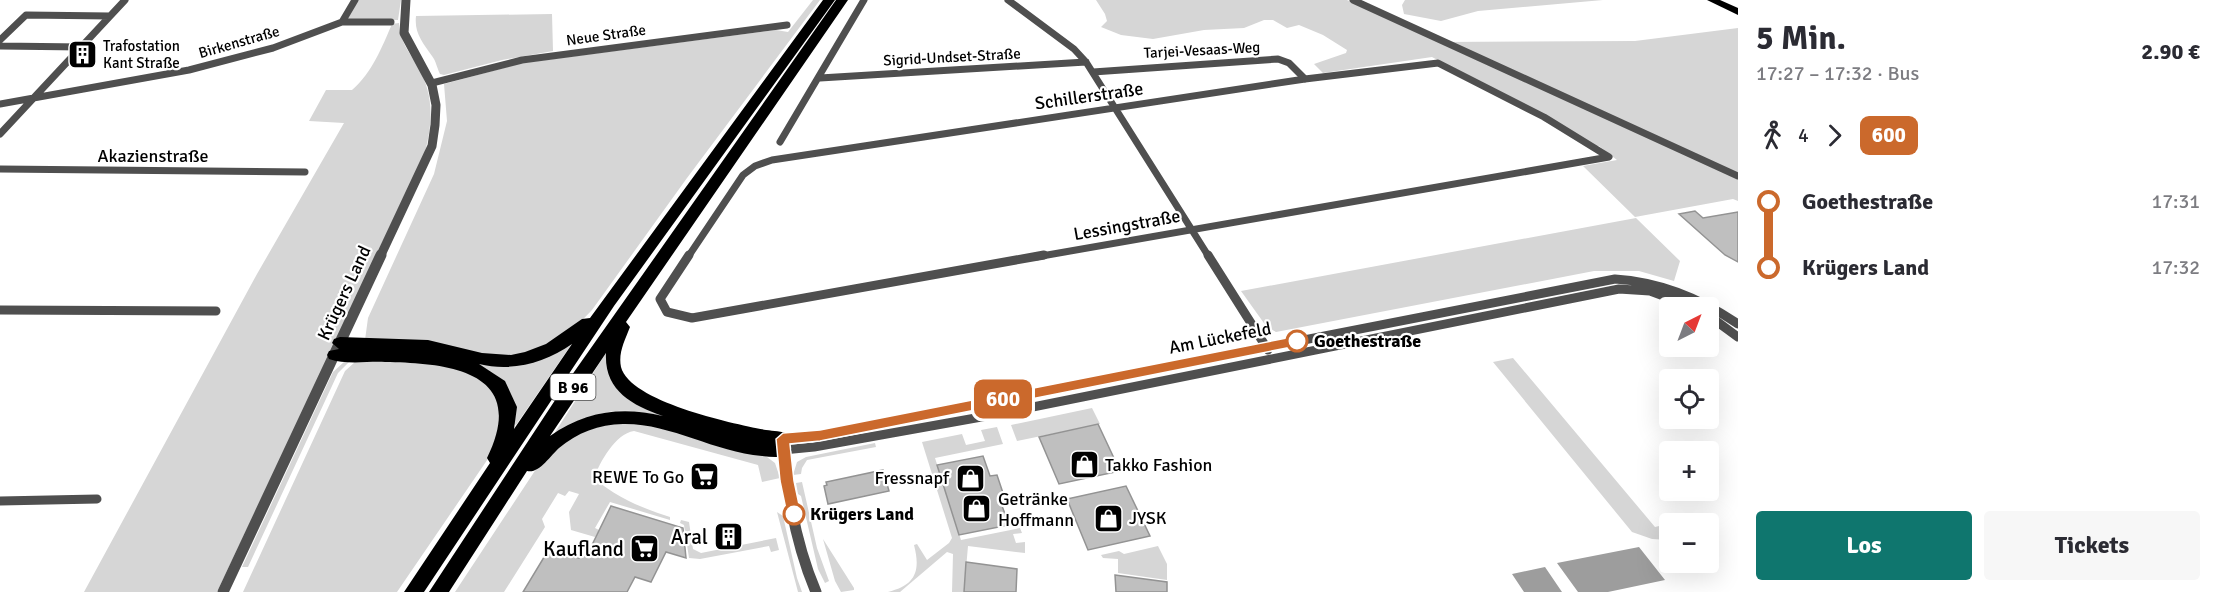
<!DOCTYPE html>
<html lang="de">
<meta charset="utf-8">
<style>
body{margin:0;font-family:Signika,sans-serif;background:#f7f7f7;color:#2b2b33;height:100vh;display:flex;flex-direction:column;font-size:22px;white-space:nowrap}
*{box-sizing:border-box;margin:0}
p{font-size:20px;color:#7c7c81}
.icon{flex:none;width:33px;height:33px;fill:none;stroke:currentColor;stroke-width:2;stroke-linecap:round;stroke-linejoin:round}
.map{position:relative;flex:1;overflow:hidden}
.drawer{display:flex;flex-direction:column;background:#fff;width:480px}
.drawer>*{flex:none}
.badge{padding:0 12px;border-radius:9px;font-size:21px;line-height:39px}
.needle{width:39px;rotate:42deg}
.buttons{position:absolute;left:1659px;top:297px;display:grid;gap:12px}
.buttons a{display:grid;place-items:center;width:60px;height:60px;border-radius:6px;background:#fff;box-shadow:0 6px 24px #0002;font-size:30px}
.map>.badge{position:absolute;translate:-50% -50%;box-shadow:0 0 0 3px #fff}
.legs{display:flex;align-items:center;gap:9px;height:66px;padding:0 18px;font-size:20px}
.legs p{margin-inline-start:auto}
.overview{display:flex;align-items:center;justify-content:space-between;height:102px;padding:0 18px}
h1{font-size:33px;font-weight:700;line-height:45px}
.button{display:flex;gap:12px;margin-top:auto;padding:12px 18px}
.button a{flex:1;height:69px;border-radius:6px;background:#0f766e;color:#fff;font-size:24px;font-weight:700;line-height:69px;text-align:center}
.button a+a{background:#f7f7f7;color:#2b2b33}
ul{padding:0 18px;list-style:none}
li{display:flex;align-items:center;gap:21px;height:66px;font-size:22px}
li i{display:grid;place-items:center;width:9px;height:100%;margin:0 8px;background:currentColor}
li i::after{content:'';width:15px;height:15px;margin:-8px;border:4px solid;border-radius:50%;background:#fff}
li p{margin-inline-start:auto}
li:first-child i{background:linear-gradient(#0000 50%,currentColor 0)}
li:last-child i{background:linear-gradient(currentColor 50%,#0000 0)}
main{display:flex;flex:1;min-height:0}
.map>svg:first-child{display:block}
.green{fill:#d6d6d6}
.water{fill:#9d9d9d}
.building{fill:#bfbfbf;stroke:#939393;stroke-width:1.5}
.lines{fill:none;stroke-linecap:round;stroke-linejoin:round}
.minor-far1{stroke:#4f4f4f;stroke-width:7}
.minor{stroke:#4f4f4f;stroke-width:9}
.tertiary-far1{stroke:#4f4f4f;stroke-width:9}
.tertiary{stroke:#4f4f4f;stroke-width:11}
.primary{fill:#000;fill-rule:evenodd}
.trunk{fill:#000;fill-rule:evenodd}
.line-1{fill:#cb692c;stroke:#fff;stroke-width:1.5}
.stop-1-dot{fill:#fff;stroke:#cb692c;stroke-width:3}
.labels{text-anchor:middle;stroke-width:4.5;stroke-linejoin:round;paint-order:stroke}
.far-street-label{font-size:15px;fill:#000;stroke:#fff}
.far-poi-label{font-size:15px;fill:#000;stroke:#fff;text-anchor:start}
.shield{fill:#fff;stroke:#4c4c4c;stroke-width:1.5}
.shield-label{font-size:16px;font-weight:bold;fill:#000}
.street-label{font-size:18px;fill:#000;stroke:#fff}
.stop-label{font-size:18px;font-weight:bold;fill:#000;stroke:#fff;text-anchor:start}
.poi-label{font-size:18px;fill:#000;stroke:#fff;text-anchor:start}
.near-poi-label{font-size:21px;fill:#000;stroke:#fff;text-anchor:end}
</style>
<main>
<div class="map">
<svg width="1738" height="592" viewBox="0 0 1738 592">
<rect width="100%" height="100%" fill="#fff"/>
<path class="green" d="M358 0H401L398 20 345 19Z
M813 0H820L687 178 592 310 562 341 510 357 365 340 368 318 434 174 447 121 444 84 522 63 776 30 788 32Z
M1096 0H1347L1441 42 1635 41 1738 28V201L1733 199 1635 217 1583 166 1617 160 1599 146H1591L1542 120 1540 115 1432 57 1323 73 1314 64 1346 53 1347 50 1323 35 1299 25 1287 28 1273 20H1264L1244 28 1204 30 1153 39 1121 35 1101 27 1107 21 1105 14Z
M1405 0H1603L1478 11 1441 21 1404 14 1402 5Z
M552 14 553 51 502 60 444 75 440 74C437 68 436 61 432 56 423 43 414 33 416 16Z
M399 23C400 41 408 51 417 65 434 94 433 121 425 152L217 592H84L257 274 344 123 309 121 326 90H352C372 73 382 47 392 24Z
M1636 218 1680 261 1674 281 1639 271H1594L1276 332 1266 326 1241 291Z
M571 345 516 425 514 424C517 387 501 374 469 362L482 363Z
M608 350V364L670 417C657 416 645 412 632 411 601 409 577 420 552 437Z
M1513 358 1655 527 1667 524 1669 527V540L1652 539 1632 532 1493 362Z
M352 359 338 373 248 567H242L333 372 344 362Z
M420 359 477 375 498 395 501 430 494 450 397 592H243L345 371 355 362Z
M1092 408 1100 424 1017 441 1011 425Z
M634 421 763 454 775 463 780 478 762 482 758 465 634 431C615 434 600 462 594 478 617 498 642 508 670 517V520L610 502 595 528 599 530 595 537 571 530 569 512 579 494 569 491 565 496 558 493 542 519 545 527 504 592H455L546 454 587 427Z
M997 427 1003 444 935 458 961 540 1020 528 1022 533 1013 534 1016 543 1025 542V553L968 546 964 592H952L953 554 947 552 900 592H888C915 585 921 572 914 545L917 544 927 560 949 543 952 538 922 442 962 434 966 445 985 441 981 430Z
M875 443 876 447 807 460 802 468 801 474 793 475 797 462 806 457Z
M802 482 817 548 829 581 825 583 818 569 801 496 798 494 796 483Z
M777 512 783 516 797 578 802 592H798Z
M681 520 689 522 693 549 701 553 776 538 779 550 771 552 769 546 700 559 689 558 684 525 680 523Z
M823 539 854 588V590L841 592 835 581Z
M1158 546 1167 564V580L1118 573V559L1103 558 1101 555 1119 551 1124 554Z"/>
<path class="water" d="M1639 547 1665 580 1608 592H1578L1557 563Z
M1545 567 1562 592H1524L1512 574Z"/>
<path class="building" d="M1695 211 1703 218 1738 212V262L1725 255 1679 214Z
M1098 424 1120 471 1059 484 1039 437Z
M983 456 990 476 997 475 1004 496 1005 502 1001 503 1009 525 959 535 937 465Z
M883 470 889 491 828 504 824 486 827 485 826 482Z
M1126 486 1150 536 1088 550 1067 499Z
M611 506 683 528 686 558 666 552 651 582 635 577 627 592H523L549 549 579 558 584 549 589 551Z
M740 530 741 539 734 541 735 545 723 548 722 543 718 544 716 535Z
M966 562 1017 569 1016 592H964Z
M1115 575 1167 582V592H1116Z"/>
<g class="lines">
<path class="minor-far1" d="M1008 0 1074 49 1086 62 1209 257
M1353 0 1738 176
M342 22H391
M0 40 26 15 110 16
M0 46 82 47
M1093 72 1278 59 1289 63 1305 79
M820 78 1086 62
M432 83 522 60 787 25
M0 104 189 70 273 48 342 22 355 0
M0 134 125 0
M780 142 864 0
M0 169 305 172
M688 257 743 175 755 166 772 160 1305 79 1438 63 1544 117 1609 157 1036 257"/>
<path class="minor" d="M689 255 660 299 667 312 692 318 1044 255
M1208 255 1268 350
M0 310 216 311
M1708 315 1738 337
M783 439 820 435 1615 279C1661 282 1700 298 1738 324
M783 450 814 447 998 414 1619 289 1650 291 1696 308
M0 501 97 499"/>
<path class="tertiary-far1" d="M380 257 432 146 435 125 436 105 432 85 404 33 406 0"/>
<path class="tertiary" d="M783 444C787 495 796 545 816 592
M223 592 381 255"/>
<path class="primary" d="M1707 0H1720L1738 8V15Z"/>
<path class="trunk" d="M823 0H835L614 306 424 592H404L490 463 487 458C529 372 451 363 385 362 368 361 346 365 329 359L327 355 329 351 339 349 332 343 334 339 340 337 428 340 482 353 511 355 525 352 546 344 582 319 590 318ZM572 344 514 429 517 407 505 381 479 364C512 372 545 363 572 344Z
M836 0H848L626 322 630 327C625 340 618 353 621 367 630 402 734 424 766 430 774 431 781 431 789 434L791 439 788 444 792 450 789 455C780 458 771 457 762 456 714 452 670 423 623 424 599 424 577 433 559 448 550 456 539 474 527 471L449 592H429L567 382ZM606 353C604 390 631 405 663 416 622 406 585 411 550 436Z"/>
</g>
<path class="line-1" d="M1297 336 1303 341 1297 346 820 441 790 444 794 481 801 514 799 519 794 520 789 519 787 514 780 481 776 439 783 433 820 430Z"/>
<defs>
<symbol id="building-square" viewBox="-11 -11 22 22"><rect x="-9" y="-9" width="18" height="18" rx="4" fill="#000" stroke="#fff"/><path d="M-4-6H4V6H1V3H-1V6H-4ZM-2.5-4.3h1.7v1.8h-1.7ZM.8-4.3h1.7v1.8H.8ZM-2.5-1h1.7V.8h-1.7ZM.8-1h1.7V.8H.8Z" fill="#fff"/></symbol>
<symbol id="shop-square" viewBox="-11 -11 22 22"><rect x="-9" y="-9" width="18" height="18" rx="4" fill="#000" stroke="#fff"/><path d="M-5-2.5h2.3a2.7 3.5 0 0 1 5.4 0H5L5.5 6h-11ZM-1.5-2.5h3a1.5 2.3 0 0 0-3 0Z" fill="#fff"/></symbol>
<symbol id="supermarket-square" viewBox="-11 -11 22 22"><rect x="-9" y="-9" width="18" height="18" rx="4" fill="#000" stroke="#fff"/><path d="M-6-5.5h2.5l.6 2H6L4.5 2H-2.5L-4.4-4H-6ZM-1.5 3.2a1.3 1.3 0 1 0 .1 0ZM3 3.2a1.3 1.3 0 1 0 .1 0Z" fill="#fff"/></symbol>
</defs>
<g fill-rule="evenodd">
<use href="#building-square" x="66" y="38" width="33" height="33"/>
<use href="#shop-square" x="1068" y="448" width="33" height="33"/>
<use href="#supermarket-square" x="688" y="460" width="33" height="33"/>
<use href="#shop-square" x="954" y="462" width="33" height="33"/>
<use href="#shop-square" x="960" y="492" width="33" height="33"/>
<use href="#shop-square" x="1092" y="502" width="33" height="33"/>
<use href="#building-square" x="712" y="520" width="33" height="33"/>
<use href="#supermarket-square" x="628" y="532" width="33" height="33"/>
</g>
<g class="stop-1-dot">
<circle cx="1297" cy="341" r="10"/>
<circle cx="794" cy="514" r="10"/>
</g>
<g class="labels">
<g class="far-street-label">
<text transform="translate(606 35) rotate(-8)" y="5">Neue Straße</text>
<text transform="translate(239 42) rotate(-16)" y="5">Birkenstraße</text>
<text transform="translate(1202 50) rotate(-3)" y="5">Tarjei-Vesaas-Weg</text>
<text transform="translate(952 57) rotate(-3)" y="5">Sigrid-Undset-Straße</text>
</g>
<g class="far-poi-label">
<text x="103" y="51">Trafostation<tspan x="103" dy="17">Kant Straße</tspan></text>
</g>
<rect class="shield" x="550.5" y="374" width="45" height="26" rx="4.5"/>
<g class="shield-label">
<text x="573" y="393">B 96</text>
</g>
<g class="street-label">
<text transform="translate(1089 96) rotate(-8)" y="6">Schillerstraße</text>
<text x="153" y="162">Akazienstraße</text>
<text transform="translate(1127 225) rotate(-10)" y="6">Lessingstraße</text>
<text transform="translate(344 293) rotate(-65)" y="6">Krügers Land</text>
<text transform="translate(1220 338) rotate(-11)" y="6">Am Lückefeld</text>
</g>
<g class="stop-label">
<text x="1314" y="347">Goethestraße</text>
<text x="810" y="520">Krügers Land</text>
</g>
<g class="poi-label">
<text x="1105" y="471">Takko Fashion</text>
<text x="684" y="483" text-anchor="end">REWE To Go</text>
<text x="949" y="484" text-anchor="end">Fressnapf</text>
<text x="998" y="505">Getränke<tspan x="998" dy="21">Hoffmann</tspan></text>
<text x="1129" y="524">JYSK</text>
</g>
<g class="near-poi-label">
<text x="708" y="544">Aral</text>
<text x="624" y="556">Kaufland</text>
</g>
</g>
</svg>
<div class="buttons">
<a><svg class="needle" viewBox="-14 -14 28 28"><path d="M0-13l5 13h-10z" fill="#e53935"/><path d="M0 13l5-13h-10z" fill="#7c7c81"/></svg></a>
<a><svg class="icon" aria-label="locate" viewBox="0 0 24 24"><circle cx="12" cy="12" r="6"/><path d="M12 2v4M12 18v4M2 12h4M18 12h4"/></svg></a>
<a>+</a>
<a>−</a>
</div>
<b class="badge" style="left:1003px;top:399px;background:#cb692c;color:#fff">600</b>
</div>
<section class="drawer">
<div class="overview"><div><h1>5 Min.</h1><p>17:27 – 17:32 · Bus</p></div><b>2.90 €</b></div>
<div class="legs"><svg class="icon" aria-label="walk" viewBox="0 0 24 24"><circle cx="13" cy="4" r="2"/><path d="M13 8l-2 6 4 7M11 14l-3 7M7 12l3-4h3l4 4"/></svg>4<svg class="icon" aria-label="forward" viewBox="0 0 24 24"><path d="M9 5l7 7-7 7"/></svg><b class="badge" style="background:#cb692c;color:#fff">600</b></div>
<ul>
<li><i style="color:#cb692c"></i><b>Goethestraße</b><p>17:31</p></li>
<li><i style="color:#cb692c"></i><b>Krügers Land</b><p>17:32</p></li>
</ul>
<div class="button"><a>Los</a><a>Tickets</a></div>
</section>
</main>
